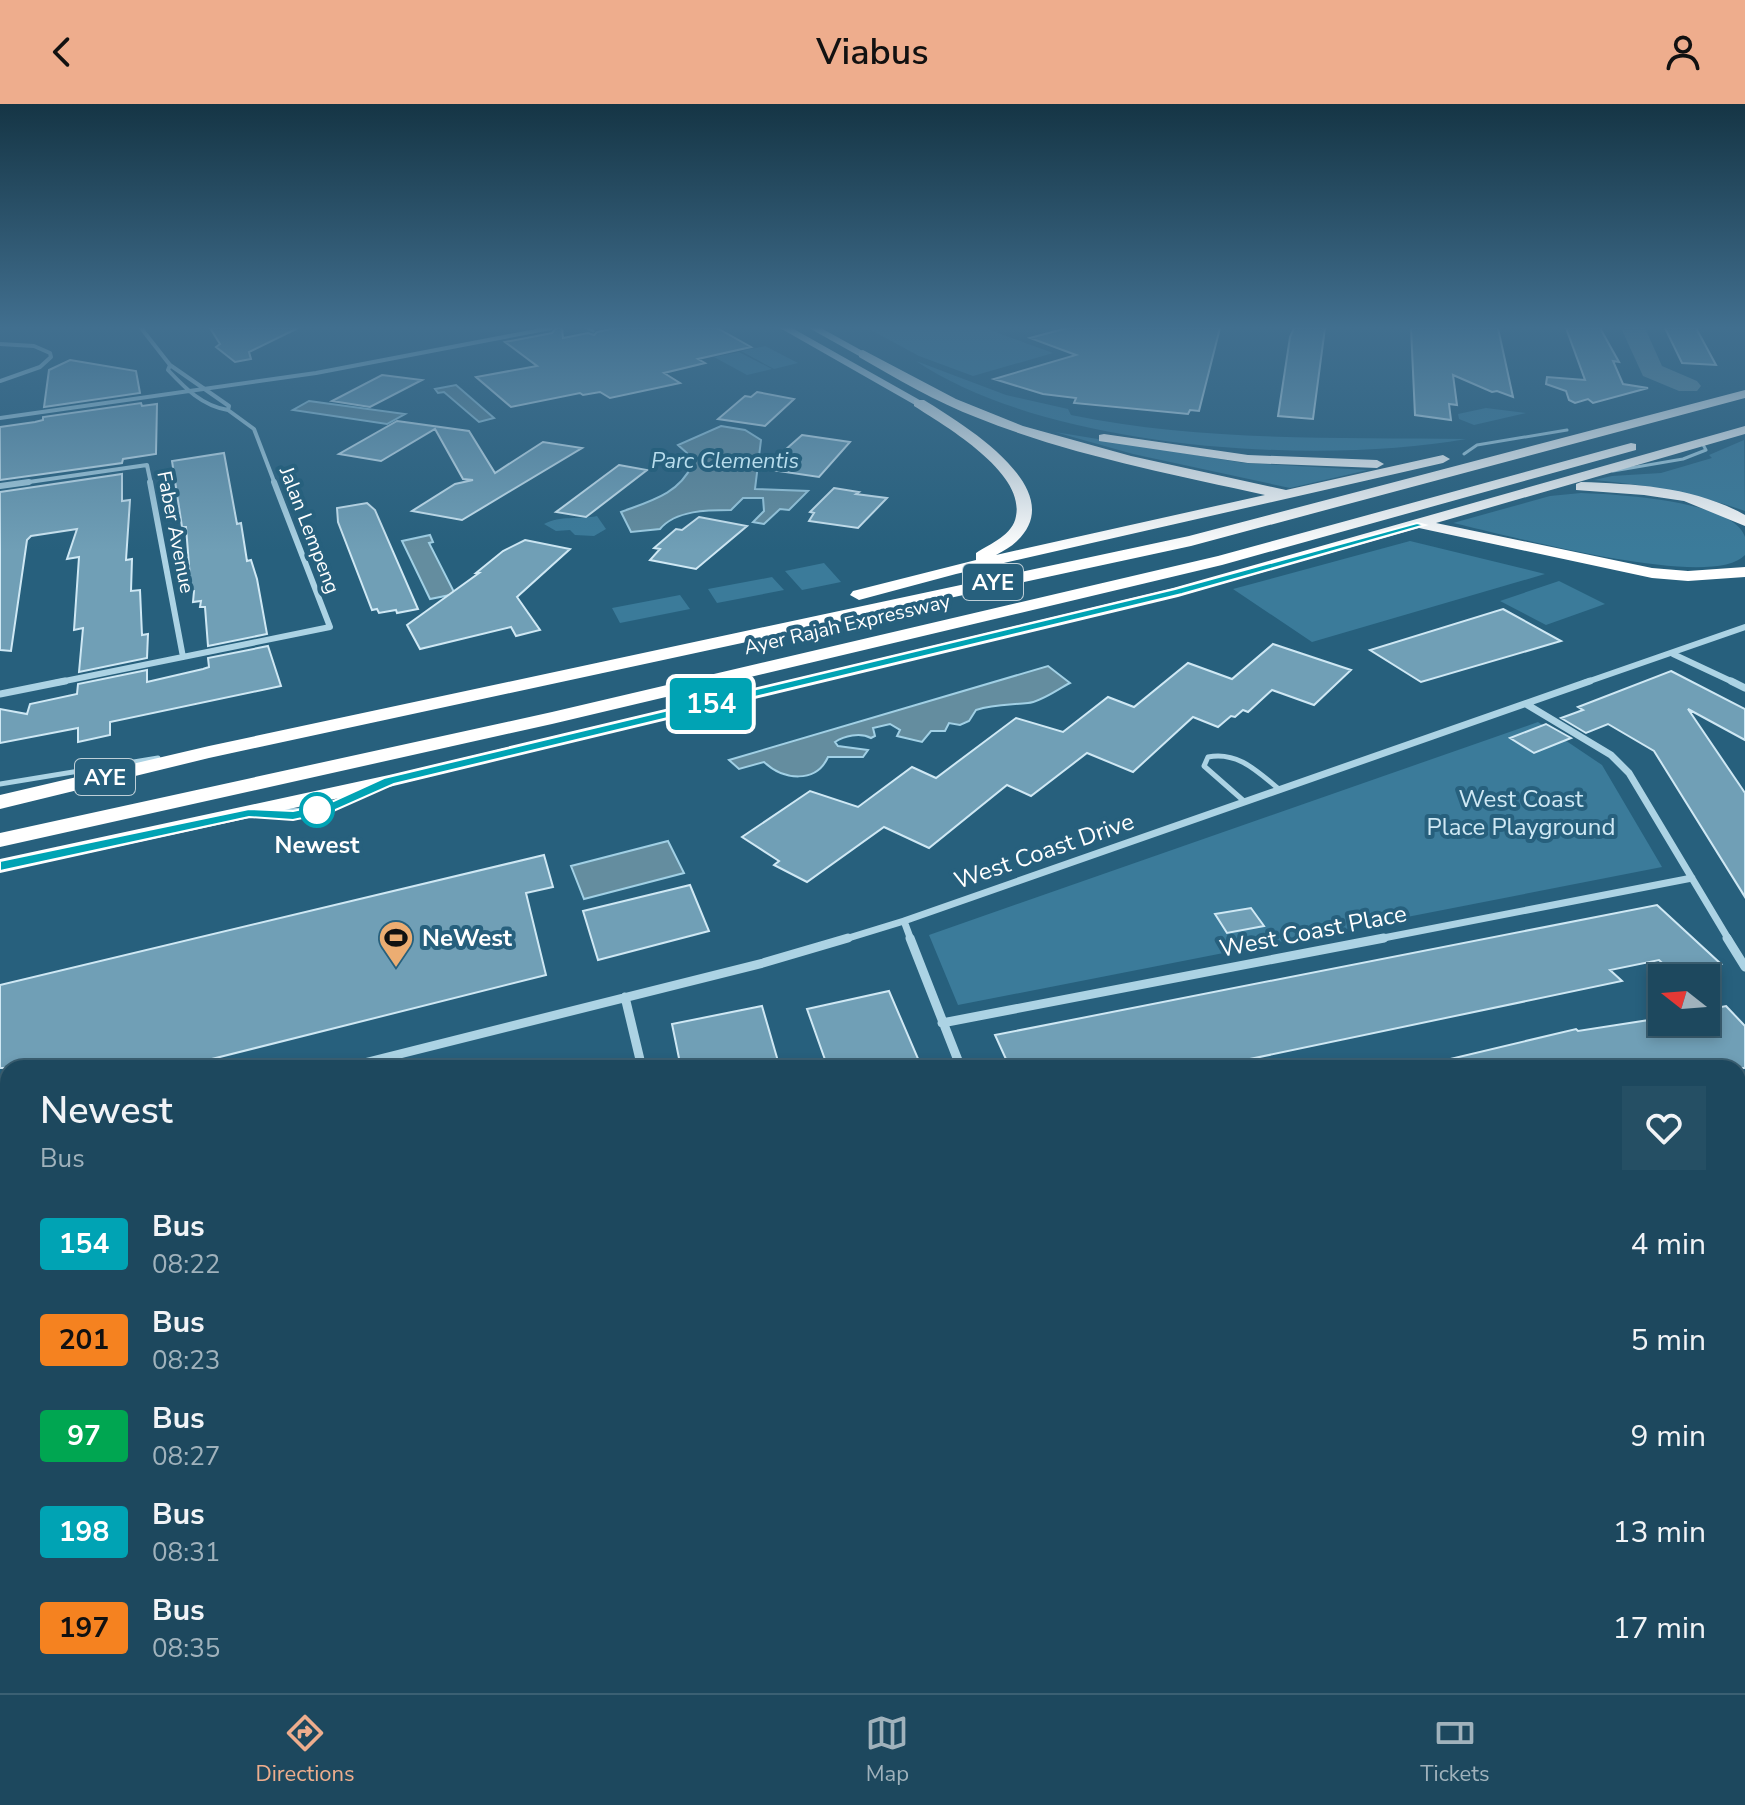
<!DOCTYPE html>
<style>
body{margin:0;font-family:"Nunito Sans",sans-serif;background:#254f64;color:#f1f3f6;height:100vh;display:flex;flex-direction:column;font-size:30px;white-space:nowrap}
*{box-sizing:border-box;margin:0}
p{font-size:26px;color:#a0b2bc}
.icon{flex:none;width:44px;height:44px;fill:none;stroke:currentColor;stroke-width:2;stroke-linecap:round;stroke-linejoin:round}
.map{position:relative;flex:1;overflow:hidden}
.panel{position:absolute;left:0px;top:956px;width:1746px;height:634px;display:flex;flex-direction:column;background:#1d485e;border-radius:24px 24px 0 0;box-shadow:0 4px 12px #0003,0 0 0 2px #3b6073}
.panel>*{flex:none}
.badge{padding:0 16px;border-radius:6px;font-size:28px;line-height:52px}
.needle{width:52px;rotate:287deg}
.buttons{position:absolute;left:1648px;top:860px;display:grid;gap:16px}
.buttons a{display:grid;place-items:center;width:72px;height:72px;border-radius:0px;background:#1d485e;box-shadow:0 4px 12px #0003,0 0 0 2px #3b6073;font-size:40px}
.map>.badge{position:absolute;translate:-50% -50%;box-shadow:0 0 0 4px #fff}
.round{display:grid;place-items:center;flex:none;width:84px;height:84px;border-radius:0px;background:#254f64}
.head{display:flex;align-items:center;justify-content:space-between;height:136px;padding:0 40px}
h1{font-size:38px;font-weight:600;line-height:60px}
ul{padding:0;list-style:none}
li{display:flex;align-items:center;gap:24px;height:96px;padding:0 40px}
li div{flex:1}
li b{display:block;font-size:30px}
li em{font-style:normal}
li .badge{min-width:88px;font-weight:700;text-align:center}
header{display:flex;justify-content:space-between;align-items:center;height:104px;padding:0 40px;background:#eead8d;color:#111;font-size:36px;font-weight:600}
.dock{display:flex;justify-content:space-around;align-items:center;height:112px;border-top:2px solid #3b6073;background:#1d485e;font-size:22px;color:#a0b2bc}
.dock a{display:grid;justify-items:center;gap:4px}
.dock .on{color:#eead8d}
.map>svg:first-child{display:block}
.green{fill:#3b7b9a}
.water{fill:#648d9f;stroke:#a1d0e5;stroke-width:2}
.lines{fill:none;stroke-linecap:round;stroke-linejoin:round}
.river{fill:#648d9f;fill-rule:evenodd}
.building{fill:#709fb6;stroke:#cfe8f4;stroke-width:2}
.lane-far1{stroke:#acd3e4;stroke-width:3}
.lane{stroke:#acd3e4;stroke-width:5}
.street-far4{stroke:#acd3e4;stroke-width:4}
.street-far3{stroke:#acd3e4;stroke-width:6}
.street-far2{stroke:#acd3e4;stroke-width:7}
.street-far1{stroke:#acd3e4;stroke-width:9}
.street{stroke:#acd3e4;stroke-width:12}
.primary{fill:#ecf6fd;fill-rule:evenodd}
.highway{fill:#fff;fill-rule:evenodd}
.line{fill:#00a3b4;stroke:#fff;stroke-width:2}
.stop-dot{fill:#fff;stroke:#00a3b4;stroke-width:4}
.labels{text-anchor:middle;stroke-width:8;stroke-linejoin:round;paint-order:stroke}
.far-street-label{font-size:20px;fill:#fff;stroke:#27607d}
.far-water-label{font-size:22px;font-style:italic;fill:#b7dcec;stroke:#27607d}
.shield{fill:#27607d;stroke:#becfd8;stroke-width:2}
.shield-label{font-size:22px;font-weight:bold;fill:#fff}
.park-label{font-size:24px;fill:#cfe8f4;stroke:#27607d}
.stop-label{font-size:24px;font-weight:bold;fill:#fff;stroke:#27607d}
.street-label{font-size:24px;fill:#fff;stroke:#27607d}
.poi-label{font-size:24px;font-weight:bold;fill:#fff;stroke:#27607d;text-anchor:start}
</style>
<header><svg class="icon" aria-label="back" viewBox="0 0 24 24"><path d="M15 5l-7 7 7 7"/></svg>Viabus<svg class="icon" aria-label="person" viewBox="0 0 24 24"><circle cx="12" cy="8" r="4"/><path d="M4 21q1-7 8-7t8 7"/></svg></header>
<div class="map">
<svg width="1745" height="1589" viewBox="0 0 1745 1589">
<rect width="100%" height="100%" fill="#27607d"/>
<path class="green" d="M879 224H984L1053 249 973 272 919 252 871 226Z
M765 242 798 259 774 265 741 247Z
M739 248 772 265 747 271 714 253Z
M916 257 1006 291 1068 305 1071 311C1201 338 1335 333 1466 335 1314 362 1047 345 916 257Z
M1486 304 1526 309 1474 321 1459 315 1458 310Z
M1055 328 1244 359 1368 366 1290 384 1133 350Z
M1744 336 1745 407C1695 389 1647 381 1594 376L1612 372 1661 369 1712 354 1709 351Z
M1581 389C1613 390 1734 396 1745 433 1745 437 1745 446 1745 451 1711 488 1504 430 1453 419L1550 392Z
M597 412 606 425 594 432 575 431 570 426 556 427 544 420C561 411 578 416 597 412Z
M1410 437 1545 470 1312 538 1233 485Z
M824 459 841 478 802 486 785 467Z
M772 473 784 486 717 499 708 485Z
M1559 477 1605 500 1546 521 1500 497Z
M680 491 690 505 620 519 612 504Z
M1538 618 1602 661 1662 763 958 901 929 831Z
M8 1382V1582H726L727 1589H0V1384Z"/>
<path class="water" d="M456 281 494 314 479 318 444 288 438 289 435 285Z
M309 297 405 310 387 320 293 306Z
M721 322 745 326 761 336 755 385 808 387 789 406 780 405 764 420 753 418 764 407 763 394H743L731 406C708 406 676 406 660 425L631 428 621 408C650 397 679 390 692 361L687 349 678 341Z
M430 431 433 438 429 439 455 490 430 495 402 437Z
M1048 562 1070 579C1058 585 1041 598 1028 599 1010 601 994 600 976 606L969 617 960 621 949 619 945 627H931L922 638 897 632 900 626 890 620 873 624 875 632 871 634C860 628 844 632 835 638L838 642 868 646 863 653H828C816 680 783 676 764 658L739 665 729 656Z
M668 737 684 769 584 795 571 762Z"/>
<g class="lines">
<path class="river" d="M1621 224H1645L1662 262 1697 277 1701 282 1697 287H1679L1643 272Z"/>
</g>
<path class="building" d="M210 224H298L249 248 251 255 235 258 216 243 220 240Z
M556 224H562L563 234 588 229 594 231 597 228 616 224H717L751 243 698 255 705 259 664 269 680 279 610 294 600 288 583 291 580 289 511 303 476 273 537 262 505 238 552 229Z
M1067 224H1220L1199 307 1190 306 1188 310 1074 299 1076 294 1043 290 994 275 1076 251 1030 234Z
M1294 224H1325L1313 315 1278 312 1290 233Z
M1411 224H1498L1513 293 1497 287 1492 288 1453 271 1457 301 1449 300 1451 316 1415 311Z
M1566 224H1600L1619 258 1613 257 1623 280 1648 284 1593 299 1588 295 1575 299 1569 296 1566 287 1546 280 1547 273 1585 276Z
M1665 224H1696L1716 261 1682 259Z
M70 256 136 267 140 289 44 303 49 266Z
M382 271 422 276 370 303 332 297Z
M757 288 794 295 765 322 718 315 745 292 751 293Z
M141 299 142 302 157 300 156 350 123 355 122 359 0 376V323L35 318 43 316V313Z
M397 317 469 327 495 369 543 338 582 344 462 416 412 407 455 380 473 376 463 375 435 325 381 357 339 350Z
M802 331 850 338 819 373 772 366 781 355 776 354Z
M224 349 237 420 241 419 247 457 251 456 257 475 267 530 208 542 205 503H200L201 497 193 498 194 487H191L186 423H182L172 357Z
M619 361 647 366 586 413 556 408Z
M122 370V397L130 396 126 456 132 455 131 487 140 486 142 531 148 530 147 554 79 568 83 524 74 526 79 453 67 455 77 425 31 432 27 436 11 547 0 546V388Z
M834 384 859 388 856 390 887 394 858 424 809 417 814 409 810 408Z
M367 399 375 406 418 505 397 509 396 506 379 509 377 505 372 506 338 418 337 404Z
M699 413 747 422 696 465 650 456 660 445 654 444 676 425 682 426Z
M525 436 570 445 517 493 540 526 516 532 511 523 420 545 407 521 479 469H476L503 447Z
M1503 505 1561 537 1421 578 1370 546Z
M1273 540 1351 566 1314 601 1272 586 1248 608 1243 606 1235 613 1231 612 1218 623 1193 613 1133 668 1087 649 1031 692 1007 681 929 744 884 723 807 778 774 761 779 757 742 733 810 687 858 703 912 663 936 674 1016 614 1063 628 1108 593 1134 603 1188 559 1232 575Z
M268 542 281 582 110 618V631L78 638V624L0 639V605L27 610 30 600 77 590 78 580 147 566V578L203 565 209 563 208 554Z
M1671 567 1745 605V636L1688 605 1745 689V793L1654 647 1608 620 1586 629 1561 614 1583 606 1578 603Z
M1546 620 1571 634 1534 649 1510 634Z
M544 751 553 783 526 789 546 871 176 964H0V881Z
M690 781 709 827 598 856 583 807Z
M1657 801 1721 860 1673 869 1659 856 1610 866 1622 877 1207 964H1010L995 931Z
M1251 804 1264 822 1227 829 1215 810Z
M889 887 922 964H828L807 905Z
M762 902 780 964H681L672 920Z
M1726 902 1745 922V964H1447L1446 956 1576 925 1578 927 1662 914V918H1706V906Z"/>
<g class="lines">
<path class="lane-far1" d="M587 224 593 227
M1464 350 1477 341 1567 326
M1613 367 1683 355 1706 346 1702 339"/>
<path class="lane" d="M0 680 158 654
M1245 698 1204 662 1208 653C1238 647 1258 668 1280 686
M260 709 318 705 372 685"/>
<path class="street-far4" d="M141 224 170 261 168 266C185 284 202 302 228 306
M0 240 34 242 50 249 51 253 40 263 0 277
M170 261 229 302 228 306 254 325 275 380
M0 314 316 269 551 224
M15 380 147 361 151 380"/>
<path class="street-far3" d="M150 378 183 553
M0 382 29 378
M1673 550 1735 579
M55 579 330 523 274 378
M1584 579 1745 523"/>
<path class="street-far2" d="M1731 577 1745 584
M0 590 65 577
M1526 600 1611 651 1629 669 1729 836
M904 817 911 836
M842 836 904 817 1590 577
M1373 836 1692 774"/>
<path class="street-far1" d="M910 834 961 964
M1727 834 1745 863
M625 893 642 964
M942 919 1384 834
M344 964 763 859 848 834
M1738 1001 1745 999
M0 1050 8 1048"/>
<path class="street" d="M0 1367 8 1364
M1738 1411 1745 1409
M754 1582 756 1589
M1721 1582 1726 1589
M1143 1589 1165 1582"/>
<path class="primary" d="M780 224H792L925 299 915 301Z
M809 224H821L868 250 859 252Z"/>
<path class="highway" d="M863 246 956 295 1023 322 1131 352 1286 386 1443 351 1450 355 1443 359 956 470 859 496 850 491 853 487 976 456V449C990 440 1013 431 1016 412 1025 368 945 322 914 302V296H924C961 319 1072 385 1017 437 1011 443 1003 447 996 451L1265 391C1168 369 1070 351 978 314 936 298 897 275 859 253V247Z
M1745 286V294L1191 442 209 654 0 705V691L209 642 1189 432Z
M1745 322V330L1436 419 1652 464 1688 467 1745 463V473L1688 477 1652 474 1419 424 1178 493 389 683 0 769V755L389 671 1173 484Z
M1104 330 1248 351 1377 356 1384 360 1377 364 1248 359 1099 337V331Z
M1631 339 1636 340V346L1222 461 552 620 0 743V729L552 608 1218 452Z
M1581 378C1637 380 1695 383 1745 411V422L1684 397 1644 391 1576 386V380Z"/>
</g>
<linearGradient id="sky" x2="0" y2="1"><stop stop-color="#153545"/><stop offset="0.5" stop-color="#416f8f"/><stop offset="1" stop-color="#416f8f" stop-opacity="0"/></linearGradient>
<rect width="1745" height="447" fill="url(#sky)"/>
<path class="line" d="M1417 419 1425 421 1182 490 394 680 331 708 293 716 249 713 0 767V757L249 705 293 707 327 700 384 674 1175 485Z"/>
<defs>
<symbol id="stadium-pin" viewBox="-11 -11 22 30"><path d="M0 17L-7.5 6A9.5 9.5 0 1 1 7.5 6Z" fill="#ecad72" stroke="#27607d"/><path d="M0-5a6.5 5 0 1 0 0 10a6.5 5 0 1 0 0-10ZM-3.5-1.8h7v3.6h-7Z" fill="#111"/></symbol>
</defs>
<g fill-rule="evenodd">
<use href="#stadium-pin" x="376" y="814" width="40" height="54"/>
</g>
<circle class="stop-dot" cx="317" cy="706" r="16"/>
<g class="labels">
<g class="far-street-label">
<text transform="translate(310 426) rotate(69)" y="7">Jalan Lempeng</text>
<text transform="translate(176 428) rotate(79)" y="7">Faber Avenue</text>
<text transform="translate(847 520) rotate(-13)" y="7">Ayer Rajah Expressway</text>
</g>
<g class="far-water-label">
<text x="725" y="364">Parc Clementis</text>
</g>
<g class="shield">
<rect x="963" y="460" width="60" height="36" rx="6"/>
<rect x="75" y="655" width="60" height="36" rx="6"/>
</g>
<g class="shield-label">
<text x="993" y="486">AYE</text>
<text x="105" y="681">AYE</text>
</g>
<g class="park-label">
<text x="1521" y="703">West Coast<tspan x="1521" dy="28">Place Playground</tspan></text>
</g>
<g class="stop-label">
<text x="317" y="749">Newest</text>
</g>
<g class="street-label">
<text transform="translate(1044 747) rotate(-19)" y="8">West Coast Drive</text>
<text transform="translate(1313 827) rotate(-11)" y="8">West Coast Place</text>
</g>
<g class="poi-label">
<text x="422" y="842">NeWest</text>
</g>
</g>
</svg>
<div class="buttons">
<a><svg class="needle" viewBox="-14 -14 28 28"><path d="M0-13l5 13h-10z" fill="#e53935"/><path d="M0 13l5-13h-10z" fill="#a0b2bc"/></svg></a>
</div>
<b class="badge" style="left:711px;top:600px;background:#00a3b4;color:#fff">154</b>
<section class="panel">
<div class="head"><div><h1>Newest</h1><p>Bus</p></div><a class="round"><svg class="icon" aria-label="heart" viewBox="0 0 24 24"><path d="M12 20l-8-8c-3-5 5-10 8-4 3-6 11-1 8 4z"/></svg></a></div>
<ul>
<li><span class="badge" style="background:#00a3b4;color:#fff">154</span><div><b>Bus</b><p>08:22</p></div><em>4 min</em></li>
<li><span class="badge" style="background:#f58220;color:#111">201</span><div><b>Bus</b><p>08:23</p></div><em>5 min</em></li>
<li><span class="badge" style="background:#00a651;color:#fff">97</span><div><b>Bus</b><p>08:27</p></div><em>9 min</em></li>
<li><span class="badge" style="background:#00a3b4;color:#fff">198</span><div><b>Bus</b><p>08:31</p></div><em>13 min</em></li>
<li><span class="badge" style="background:#f58220;color:#111">197</span><div><b>Bus</b><p>08:35</p></div><em>17 min</em></li>
</ul>
</section>
</div>
<nav class="dock">
<a class="on"><svg class="icon" aria-label="directions" viewBox="0 0 24 24"><path d="M12 3l9 9-9 9-9-9zM9 14v-3h6M13 9l2 2-2 2"/></svg>Directions</a>
<a><svg class="icon" aria-label="map" viewBox="0 0 24 24"><path d="M3 6l6-2 6 2 6-2v14l-6 2-6-2-6 2zM9 4v14M15 6v14"/></svg>Map</a>
<a><svg class="icon" aria-label="tickets" viewBox="0 0 24 24"><path d="M3 7h18v10H3zM15 7v10"/></svg>Tickets</a>
</nav>
